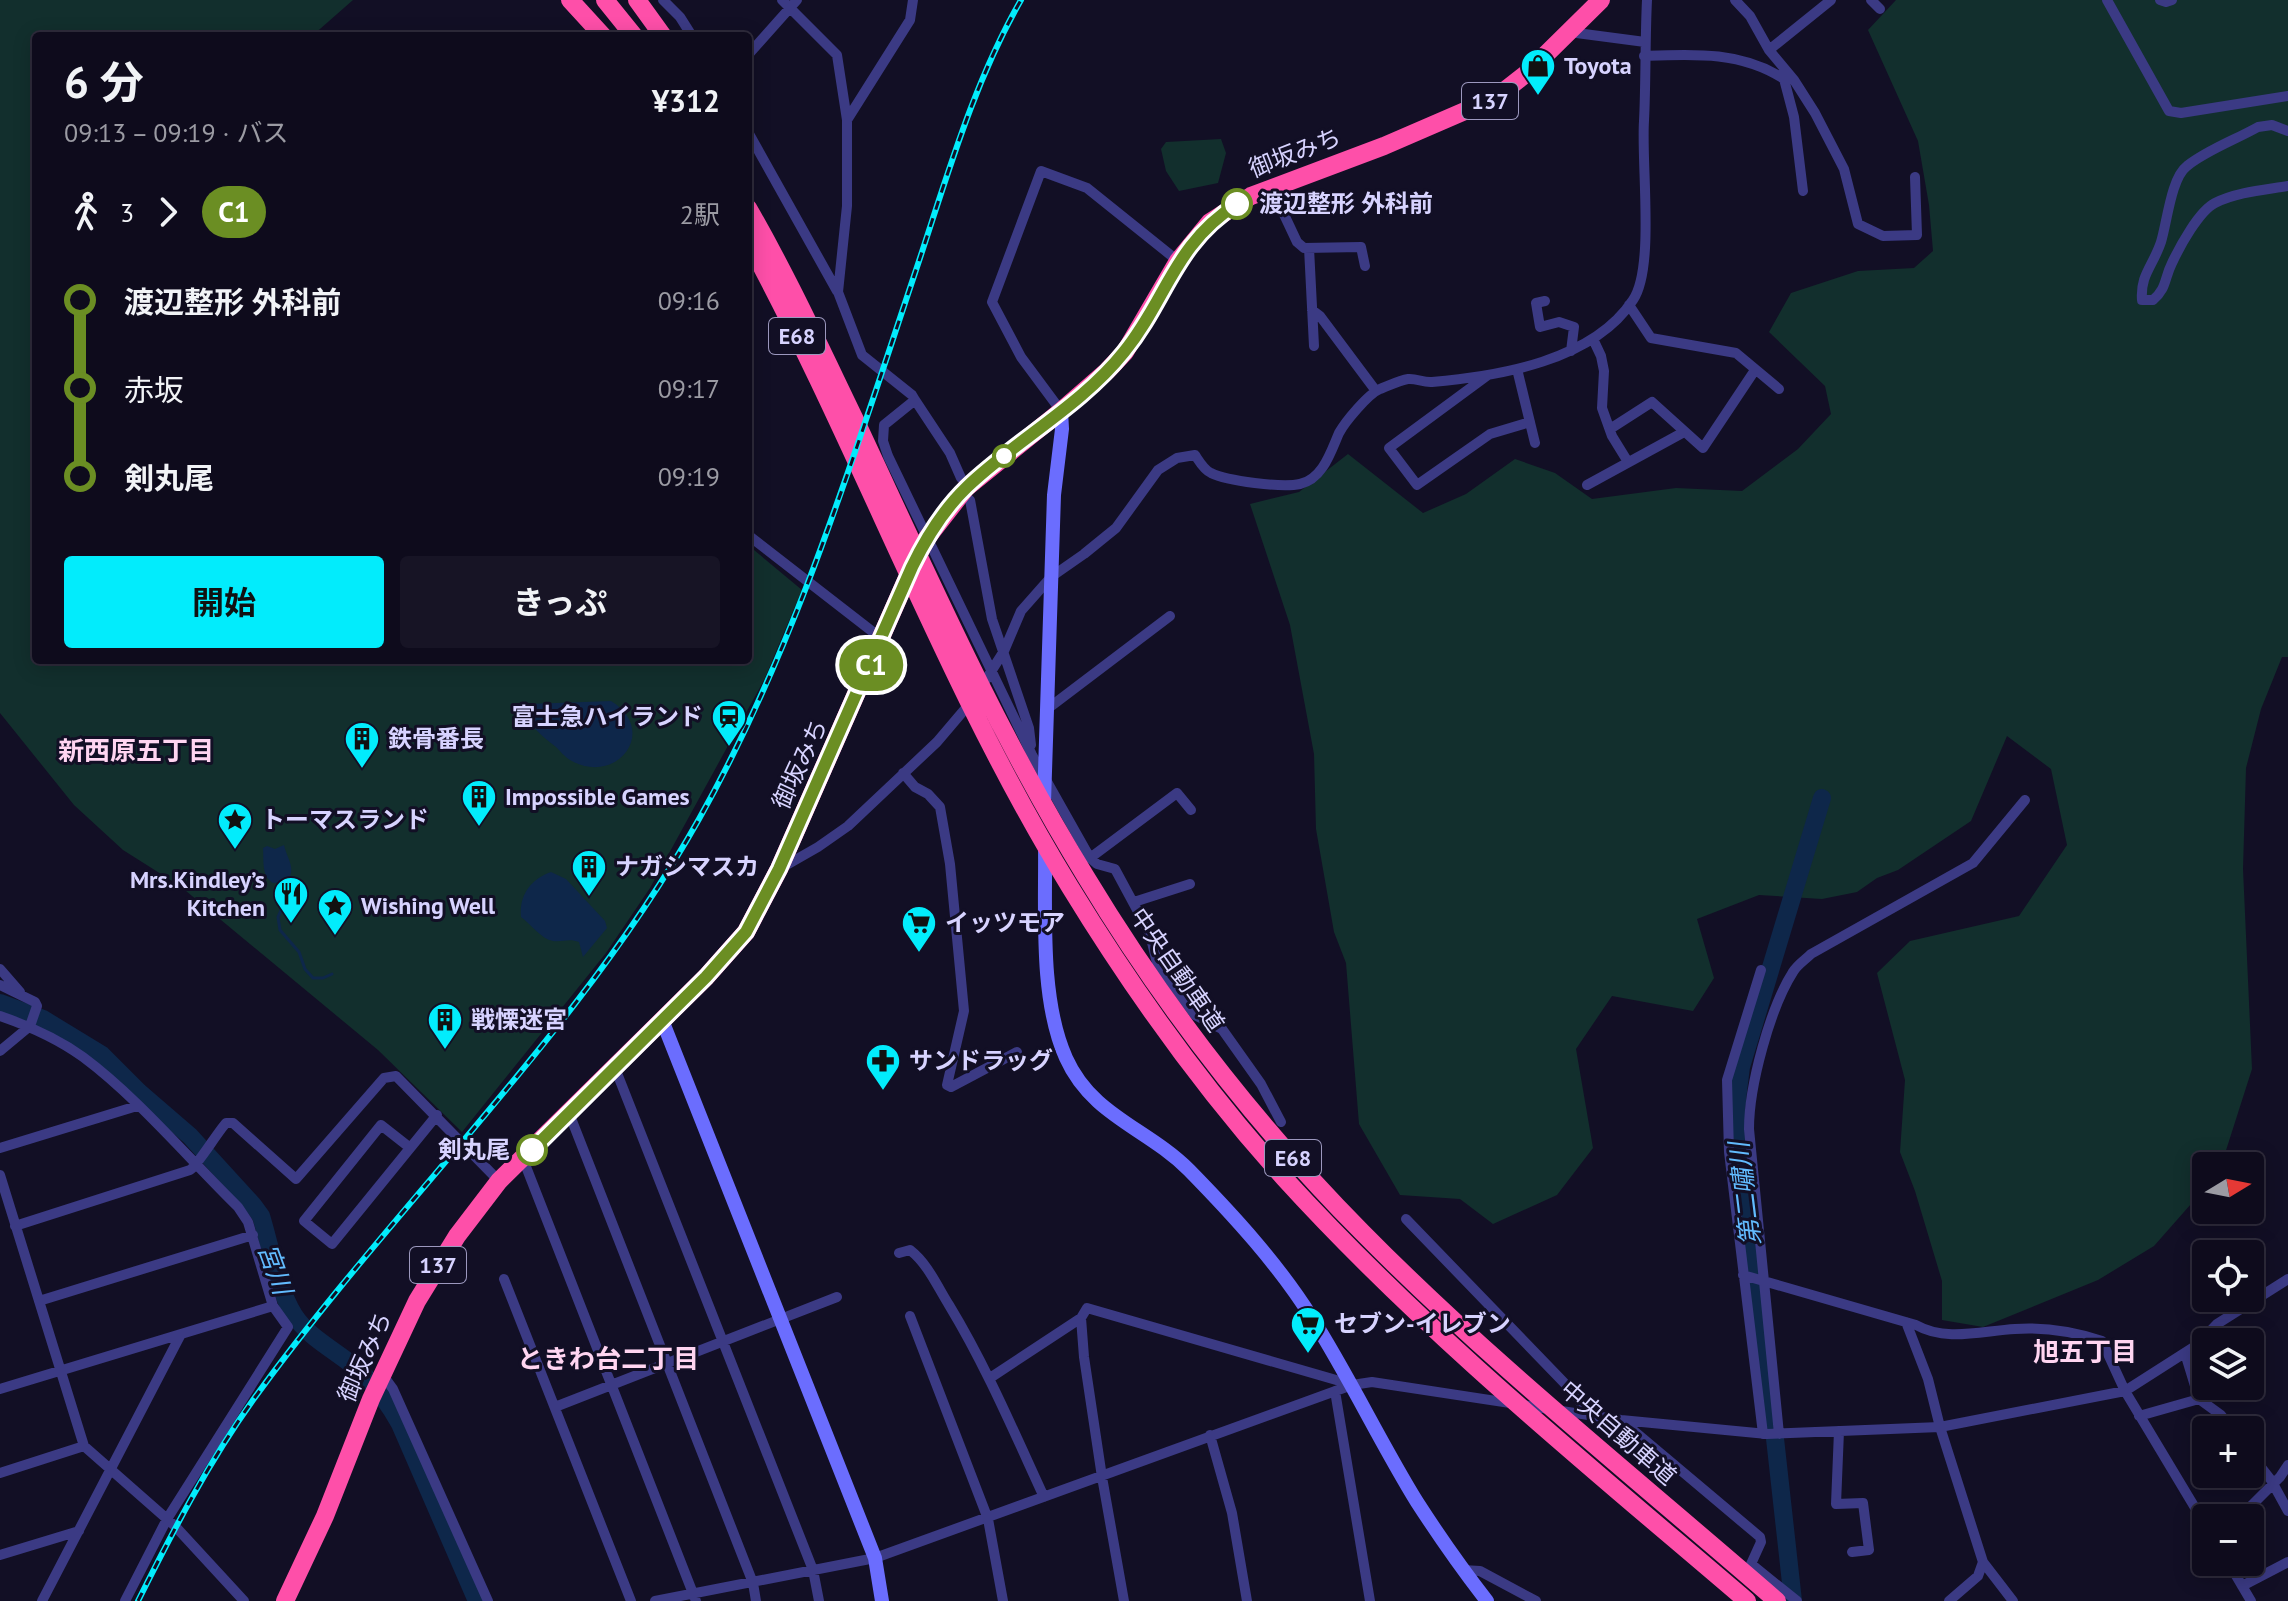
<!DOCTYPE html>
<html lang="ja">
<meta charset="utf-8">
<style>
body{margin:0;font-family:"PT Sans","Noto Sans JP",sans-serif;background:#171425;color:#f1f3f6;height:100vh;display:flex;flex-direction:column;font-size:30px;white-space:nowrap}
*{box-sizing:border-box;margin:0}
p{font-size:26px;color:#9b9ba3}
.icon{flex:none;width:44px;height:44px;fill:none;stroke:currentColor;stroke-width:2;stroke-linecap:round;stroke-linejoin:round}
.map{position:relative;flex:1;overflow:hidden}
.drawer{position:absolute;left:32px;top:32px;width:720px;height:632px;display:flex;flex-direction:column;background:#0e0b1c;border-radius:8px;box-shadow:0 4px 20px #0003,0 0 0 2px #2e2b3b}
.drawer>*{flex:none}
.badge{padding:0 16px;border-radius:26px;font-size:28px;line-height:52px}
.needle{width:52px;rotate:80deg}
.buttons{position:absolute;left:2192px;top:1152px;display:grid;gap:16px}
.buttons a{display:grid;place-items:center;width:72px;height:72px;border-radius:8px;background:#0e0b1c;box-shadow:0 4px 20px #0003,0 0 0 2px #2e2b3b;font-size:40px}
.map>.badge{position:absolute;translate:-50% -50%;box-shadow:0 0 0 4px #fff}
.legs{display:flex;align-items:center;gap:12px;height:88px;padding:0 32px;font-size:26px}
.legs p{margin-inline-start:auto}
.headline{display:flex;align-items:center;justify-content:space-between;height:136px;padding:0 32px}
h1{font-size:44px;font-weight:700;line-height:60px}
.primary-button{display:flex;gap:16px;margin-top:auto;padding:16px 32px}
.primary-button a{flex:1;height:92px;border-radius:8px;background:#02ecfc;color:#111;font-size:32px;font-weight:700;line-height:92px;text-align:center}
.primary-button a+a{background:#171425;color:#f1f3f6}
ul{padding:0 32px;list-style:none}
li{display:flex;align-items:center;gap:28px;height:88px;font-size:30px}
li i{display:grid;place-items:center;width:12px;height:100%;margin:0 10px;background:currentColor}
li i::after{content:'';width:20px;height:20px;margin:-10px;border:6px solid;border-radius:50%;background:#0e0b1c}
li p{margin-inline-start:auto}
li:first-child i{background:linear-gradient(#0000 50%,currentColor 0)}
li:last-child i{background:linear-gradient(currentColor 50%,#0000 0)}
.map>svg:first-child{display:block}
.green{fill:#122f2d}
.water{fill:#0e274a}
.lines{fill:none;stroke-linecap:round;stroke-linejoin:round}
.stream{stroke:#0e274a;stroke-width:3}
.river{stroke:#0e274a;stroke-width:18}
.street{stroke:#3b3a84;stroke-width:10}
.secondary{stroke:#6b6dfe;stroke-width:14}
.highway{stroke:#fe4fa9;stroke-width:18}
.rail-casing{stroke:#02ecfc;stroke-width:6}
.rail{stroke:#120f25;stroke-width:3;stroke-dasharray:9;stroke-linecap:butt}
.line-1-casing{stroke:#fff;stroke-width:18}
.line-1{stroke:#6b8e23;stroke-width:12}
.stop-1-dot{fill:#fff;stroke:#6b8e23;stroke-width:4}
.labels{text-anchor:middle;stroke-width:6;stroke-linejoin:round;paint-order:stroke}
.shield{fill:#120f25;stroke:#9c98be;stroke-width:2}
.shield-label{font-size:22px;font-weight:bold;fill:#d7d3ff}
.poi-label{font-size:24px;font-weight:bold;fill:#d7d3ff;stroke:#120f25;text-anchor:start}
.street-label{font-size:24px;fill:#d7d3ff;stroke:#120f25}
.stop-label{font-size:24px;font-weight:bold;fill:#d7d3ff;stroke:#120f25;text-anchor:start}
.neighbourhood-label{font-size:26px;font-weight:bold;fill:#ffd5f1;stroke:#120f25}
.water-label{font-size:26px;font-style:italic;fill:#62bbfe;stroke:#120f25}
</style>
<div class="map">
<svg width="2288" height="1601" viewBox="0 0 2288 1601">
<rect width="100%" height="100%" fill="#120f25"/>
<path class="green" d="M0 0H353L312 36H36V660H748V545L802 590 764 680 650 888 606 953 462 1132 378 1050 180 886 123 850 74 805 0 713Z
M1896 0H2288V657H2282L2261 709 2246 768 2243 869 2252 1069 2221 1166H2206V1187L2154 1246 2098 1280 1983 1327 1942 1320V1281L1915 1191 1900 1152 1905 1080 1877 973 1910 941 2019 916 2067 845 2051 769 2007 736 1971 821 1898 870 1877 878 1857 892 1822 899 1759 895 1697 919 1714 978 1693 1011 1612 996 1576 1049 1593 1148 1557 1195 1493 1224 1460 1199 1400 1195 1359 1124 1346 963 1334 932 1316 829 1314 754 1290 625 1250 504 1299 492 1348 454 1423 513 1466 494 1515 459 1555 473 1592 499 1676 488 1742 491 1798 449 1831 414 1825 386 1769 332 1791 293 1858 271 1914 268 1933 251 1929 205 1918 141 1868 30Z
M1221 139 1226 153 1218 183 1179 191 1166 171 1161 149 1166 142Z"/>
<path class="water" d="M611 701C660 731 616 787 570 760 565 757 560 751 556 747 541 735 531 728 524 710L529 704Z
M284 845C287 859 297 868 287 882L273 883C261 876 264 860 263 848L267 846 275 849Z
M551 872 566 879 605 921 607 928 583 957 579 942C569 938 564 942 553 941 541 939 531 924 521 917 519 895 531 879 551 872Z"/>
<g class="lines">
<path class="stream" d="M284 883 285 901 278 917 280 930 299 952 305 969 313 978H323L332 974"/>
<path class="river" d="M0 1003 43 1019 102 1055 139 1092 190 1136 253 1205 261 1216C270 1245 278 1290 294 1315 311 1341 342 1353 364 1375 378 1389 390 1406 400 1424L477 1601
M1793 1601 1762 1321 1752 1280 1744 1206 1736 1114 1738 1091 1741 1067 1822 798"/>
<path class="street" d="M663 0 680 17 692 36
M782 0 837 55 847 120V206L838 292 862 355 912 395 915 400 884 425 883 441 888 456 1032 755 1090 858 1097 864 1115 869 1150 934 1157 963 1195 1015 1222 1029 1261 1084 1281 1122
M1735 0 1750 16 1769 50 1794 80 1815 113 1844 169 1858 224 1883 236 1917 235 1915 177
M1871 0 1880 9
M2107 0 2169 111 2181 113 2288 96
M2160 0 2166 2 2172 0
M1569 32 1645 42
M1769 50 1831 0
M748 55 797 0
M1644 56C1693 54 1741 51 1784 79L1794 117 1803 191
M847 120 910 20 913 0
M2288 131 2272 125 2258 127C2235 140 2207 150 2187 166 2171 178 2167 223 2161 242 2153 266 2140 275 2142 300H2153C2167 288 2164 279 2172 263 2180 246 2199 211 2215 203 2237 192 2264 190 2288 186
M748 132 837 291
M1272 189 1297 242 1304 248 1361 247 1365 266
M1309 248 1314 346
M1545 301 1536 303 1540 327 1559 322 1574 327 1571 351
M1629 305 1651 338 1736 353 1779 389
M1312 310 1320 316 1376 391
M1593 339 1601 356 1604 371 1602 408 1612 436 1628 462
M1517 369 1535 443
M1488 375 1389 448 1417 485 1490 434 1530 422
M915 400 950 453 961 478
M1061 411 1021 357 992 302 1041 171 1087 188 1178 261
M1610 429 1652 402 1703 448 1755 370
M1587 485 1684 432
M970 500 992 619 1029 728 1031 745
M748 535 882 639
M980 689 1004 651 1021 611 1051 577 1084 554 1116 528 1158 470 1177 458 1195 455C1199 461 1204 470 1211 473 1227 481 1282 488 1300 484 1323 479 1331 451 1339 433 1345 422 1368 394 1380 389 1388 386 1400 380 1408 379 1416 378 1424 383 1432 382 1499 376 1593 361 1633 300 1655 268 1641 164 1644 121 1646 81 1645 40 1647 0
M1046 710 1170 616
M903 773 915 787 928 794 940 807 950 864 964 1011 947 1085 951 1087 1017 1052
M1090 858 1177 793 1191 810
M783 867 818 847 848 826 937 742 971 702
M1134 902 1190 884
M0 969 20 992
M1761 970 1727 1080 1729 1152 1763 1434
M0 985 35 1002 37 1006 30 1026 0 1051
M0 1016C29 1026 58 1039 83 1057 137 1097 189 1159 238 1207L248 1222 273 1306 288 1327 167 1519 125 1601
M615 1068 813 1570 819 1601
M569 1113 753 1583 756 1601
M409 1147 381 1125 304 1221 332 1244 437 1115
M0 1148 137 1106
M523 1159 696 1601
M0 1175 84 1446 175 1526 244 1601
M1406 1219 1574 1393 1589 1415
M15 1226 190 1170C197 1166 217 1133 226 1123H233L296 1179 384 1078 396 1076 499 1181
M899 1253 910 1250C928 1264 937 1286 949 1305 986 1366 1014 1432 1044 1497
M1743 1275 1916 1325C1946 1342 1981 1331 2015 1329 2043 1327 2075 1332 2102 1341L2125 1391 2206 1526
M504 1279 631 1601
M39 1301 253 1235
M910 1316 988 1519 1003 1601
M1906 1322 1928 1379 1940 1427 1983 1562 2013 1601
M2185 1353 2199 1399 2221 1415 2233 1430
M382 1374 393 1389 488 1601
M990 1378 1081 1318
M0 1389 273 1306
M1335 1391 1370 1601
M555 1407 837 1297
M2139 1416 2199 1399
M1621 1420 1760 1537 1761 1542 1751 1564 1797 1601
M1839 1431 1836 1504 1863 1503 1869 1550 1852 1552
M1779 1434 1749 1129C1749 1086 1770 1008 1793 972 1797 965 1805 960 1811 954L1973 863 2025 800
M1210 1435 1232 1513 1247 1601
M2250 1453 2271 1480 2288 1511
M0 1473 84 1446
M2239 1518 2280 1477 2288 1465
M0 1555 79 1531
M2228 1562 2251 1601
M1463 1570 1480 1571 1536 1601
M2242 1586 2288 1562
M42 1601 180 1336
M655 1601 875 1558 1352 1385 1372 1382 1621 1420 1767 1434 1940 1427 2125 1391 2197 1345 2217 1324 2288 1279
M1124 1601 1102 1477 1084 1357 1081 1318 1087 1308 1350 1384
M1949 1601 1978 1576 1983 1562"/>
<path class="secondary" d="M1044 802 1054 495 1062 429 1061 411
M1045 843C1046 909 1039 998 1066 1058 1092 1116 1147 1128 1189 1170 1234 1216 1278 1264 1312 1318 1350 1378 1380 1442 1417 1502 1439 1536 1462 1569 1487 1601
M662 1020 875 1558 882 1601"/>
<path class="highway" d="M570 0 603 36
M605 0 634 36
M637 0 663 36
M748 208C789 279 823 354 859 428 930 580 998 734 1086 877 1164 1006 1256 1125 1362 1232 1492 1364 1637 1479 1777 1601
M748 241C863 453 944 682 1070 887 1133 990 1204 1089 1284 1178 1425 1333 1588 1465 1747 1601
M285 1601 325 1516 371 1399 417 1301 457 1236 499 1181 706 977 746 932 779 869 912 567 927 538 966 488 1061 411 1107 371 1125 352 1178 261 1210 222 1251 196 1384 146 1495 98 1527 73 1601 0"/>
<defs>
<path id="rail" d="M138 1601C173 1531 208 1463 253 1400 396 1202 579 1033 699 819 795 648 852 461 914 276 945 184 972 85 1021 0"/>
</defs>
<use href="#rail" class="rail-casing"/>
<use href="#rail" class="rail"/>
</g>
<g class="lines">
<defs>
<path id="line-1" d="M532 1150 706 977 746 932 779 869 912 567C926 538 943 510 967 487 1016 440 1081 406 1124 352 1167 299 1174 244 1237 204"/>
</defs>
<use href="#line-1" class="line-1-casing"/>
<use href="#line-1" class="line-1"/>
</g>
<defs>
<symbol id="shop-pin" viewBox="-11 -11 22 30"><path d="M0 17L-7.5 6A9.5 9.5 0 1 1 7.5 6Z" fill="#02ecfc" stroke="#120f25"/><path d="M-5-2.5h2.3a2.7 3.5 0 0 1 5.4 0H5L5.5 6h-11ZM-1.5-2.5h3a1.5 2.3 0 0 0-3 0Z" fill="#111"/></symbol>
<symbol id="station-pin" viewBox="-11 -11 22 30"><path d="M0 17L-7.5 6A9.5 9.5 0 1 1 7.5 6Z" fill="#02ecfc" stroke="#120f25"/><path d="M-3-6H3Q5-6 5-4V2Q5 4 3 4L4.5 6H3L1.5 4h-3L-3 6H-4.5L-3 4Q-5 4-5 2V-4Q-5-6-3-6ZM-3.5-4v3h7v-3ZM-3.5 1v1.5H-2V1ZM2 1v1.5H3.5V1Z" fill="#111"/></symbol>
<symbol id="building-pin" viewBox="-11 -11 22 30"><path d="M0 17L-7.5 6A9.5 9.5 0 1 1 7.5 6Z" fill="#02ecfc" stroke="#120f25"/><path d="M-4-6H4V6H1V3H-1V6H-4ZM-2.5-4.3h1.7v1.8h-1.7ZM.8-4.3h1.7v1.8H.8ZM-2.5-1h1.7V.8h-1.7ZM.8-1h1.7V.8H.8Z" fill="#111"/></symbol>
<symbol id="sight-pin" viewBox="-11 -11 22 30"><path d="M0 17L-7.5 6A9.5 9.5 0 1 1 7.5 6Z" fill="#02ecfc" stroke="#120f25"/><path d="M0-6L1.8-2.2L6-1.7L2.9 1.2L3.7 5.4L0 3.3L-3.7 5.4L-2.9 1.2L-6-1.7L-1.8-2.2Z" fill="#111"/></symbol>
<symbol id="restaurant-pin" viewBox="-11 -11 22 30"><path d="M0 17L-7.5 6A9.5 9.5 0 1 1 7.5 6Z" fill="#02ecfc" stroke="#120f25"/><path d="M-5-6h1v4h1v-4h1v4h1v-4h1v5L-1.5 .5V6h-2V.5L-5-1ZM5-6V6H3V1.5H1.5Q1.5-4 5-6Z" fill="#111"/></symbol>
<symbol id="supermarket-pin" viewBox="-11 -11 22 30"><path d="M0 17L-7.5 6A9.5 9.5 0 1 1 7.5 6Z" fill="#02ecfc" stroke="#120f25"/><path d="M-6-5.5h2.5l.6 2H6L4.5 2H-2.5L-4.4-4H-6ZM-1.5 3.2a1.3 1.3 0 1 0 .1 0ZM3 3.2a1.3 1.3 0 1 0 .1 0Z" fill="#111"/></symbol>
<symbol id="pharmacy-pin" viewBox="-11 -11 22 30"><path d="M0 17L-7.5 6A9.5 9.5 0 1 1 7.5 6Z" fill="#02ecfc" stroke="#120f25"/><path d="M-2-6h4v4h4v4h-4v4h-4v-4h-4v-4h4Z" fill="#111"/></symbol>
</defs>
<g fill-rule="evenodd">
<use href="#shop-pin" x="1518" y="46" width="40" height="54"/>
<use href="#station-pin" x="709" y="697" width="40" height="54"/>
<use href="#building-pin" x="342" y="719" width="40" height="54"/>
<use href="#building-pin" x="459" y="777" width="40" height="54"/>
<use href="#sight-pin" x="215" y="800" width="40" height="54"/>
<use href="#building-pin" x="569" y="847" width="40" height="54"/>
<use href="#restaurant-pin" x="271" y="874" width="40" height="54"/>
<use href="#sight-pin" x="315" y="886" width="40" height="54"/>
<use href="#supermarket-pin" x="899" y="903" width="40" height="54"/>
<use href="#building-pin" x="425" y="1000" width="40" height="54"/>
<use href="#pharmacy-pin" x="863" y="1041" width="40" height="54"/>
<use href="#supermarket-pin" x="1288" y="1304" width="40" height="54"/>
</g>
<g class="stop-1-dot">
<circle cx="1237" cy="204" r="14"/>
<circle cx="1004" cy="456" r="10"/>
<circle cx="532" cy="1150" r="14"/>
</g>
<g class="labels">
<g class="shield">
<rect x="1462" y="83" width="56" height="36" rx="6"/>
<rect x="769" y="318" width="56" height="36" rx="6"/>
<rect x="1265" y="1140" width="56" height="36" rx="6"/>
<rect x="410" y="1247" width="56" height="36" rx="6"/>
</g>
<g class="shield-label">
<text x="1490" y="109">137</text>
<text x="797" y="344">E68</text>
<text x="1293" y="1166">E68</text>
<text x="438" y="1273">137</text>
</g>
<g class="poi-label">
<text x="1564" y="74">Toyota</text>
<text x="703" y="725" text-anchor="end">富士急ハイランド</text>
<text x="388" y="747">鉄骨番長</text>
<text x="505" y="805">Impossible Games</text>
<text x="261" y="828">トーマスランド</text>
<text x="615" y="875">ナガシマスカ</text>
<text x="265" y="888" text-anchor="end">Mrs.Kindley’s<tspan x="265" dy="28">Kitchen</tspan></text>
<text x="361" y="914">Wishing Well</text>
<text x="945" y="931">イッツモア</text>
<text x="471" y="1028">戦慄迷宮</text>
<text x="909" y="1069">サンドラッグ</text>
<text x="1334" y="1332">セブン-イレブン</text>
</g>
<g class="street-label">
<text transform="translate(1295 153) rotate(-21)" y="8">御坂みち</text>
<text transform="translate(800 764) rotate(-65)" y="8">御坂みち</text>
<text transform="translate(1177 970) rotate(55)" y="8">中央自動車道</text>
<text transform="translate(365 1357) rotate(-66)" y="8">御坂みち</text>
<text transform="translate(1618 1433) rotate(41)" y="8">中央自動車道</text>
</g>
<g class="stop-label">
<text x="1259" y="212">渡辺整形 外科前</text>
<text x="510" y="1158" text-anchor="end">剣丸尾</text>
</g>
<g class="neighbourhood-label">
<text x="136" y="760">新西原五丁目</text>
<text x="2085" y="1361">旭五丁目</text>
<text x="608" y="1368">ときわ台二丁目</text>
</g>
<g class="water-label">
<text transform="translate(1745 1194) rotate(-97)" y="9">第二嘯川</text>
<text transform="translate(275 1269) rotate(70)" y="9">宮川</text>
</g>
</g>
</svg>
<div class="buttons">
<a><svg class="needle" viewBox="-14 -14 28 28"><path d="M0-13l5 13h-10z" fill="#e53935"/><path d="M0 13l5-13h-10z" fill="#9b9ba3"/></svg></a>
<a><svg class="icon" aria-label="locate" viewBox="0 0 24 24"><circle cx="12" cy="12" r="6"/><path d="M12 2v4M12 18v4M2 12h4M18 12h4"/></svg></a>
<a><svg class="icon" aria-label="layers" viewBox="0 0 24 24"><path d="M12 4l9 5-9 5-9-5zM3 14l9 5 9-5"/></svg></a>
<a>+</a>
<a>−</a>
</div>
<b class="badge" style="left:871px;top:665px;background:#6b8e23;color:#fff">C1</b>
<section class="drawer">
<div class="headline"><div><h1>6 分</h1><p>09:13 – 09:19 · バス</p></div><b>¥312</b></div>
<div class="legs"><svg class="icon" aria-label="walk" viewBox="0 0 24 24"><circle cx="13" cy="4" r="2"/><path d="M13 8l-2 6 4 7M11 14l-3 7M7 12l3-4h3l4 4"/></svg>3<svg class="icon" aria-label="forward" viewBox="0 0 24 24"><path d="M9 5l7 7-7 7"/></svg><b class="badge" style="background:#6b8e23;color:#fff">C1</b><p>2駅</p></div>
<ul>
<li><i style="color:#6b8e23"></i><b>渡辺整形 外科前</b><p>09:16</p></li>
<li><i style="color:#6b8e23"></i><span>赤坂</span><p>09:17</p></li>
<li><i style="color:#6b8e23"></i><b>剣丸尾</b><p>09:19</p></li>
</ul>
<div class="primary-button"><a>開始</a><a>きっぷ</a></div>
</section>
</div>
